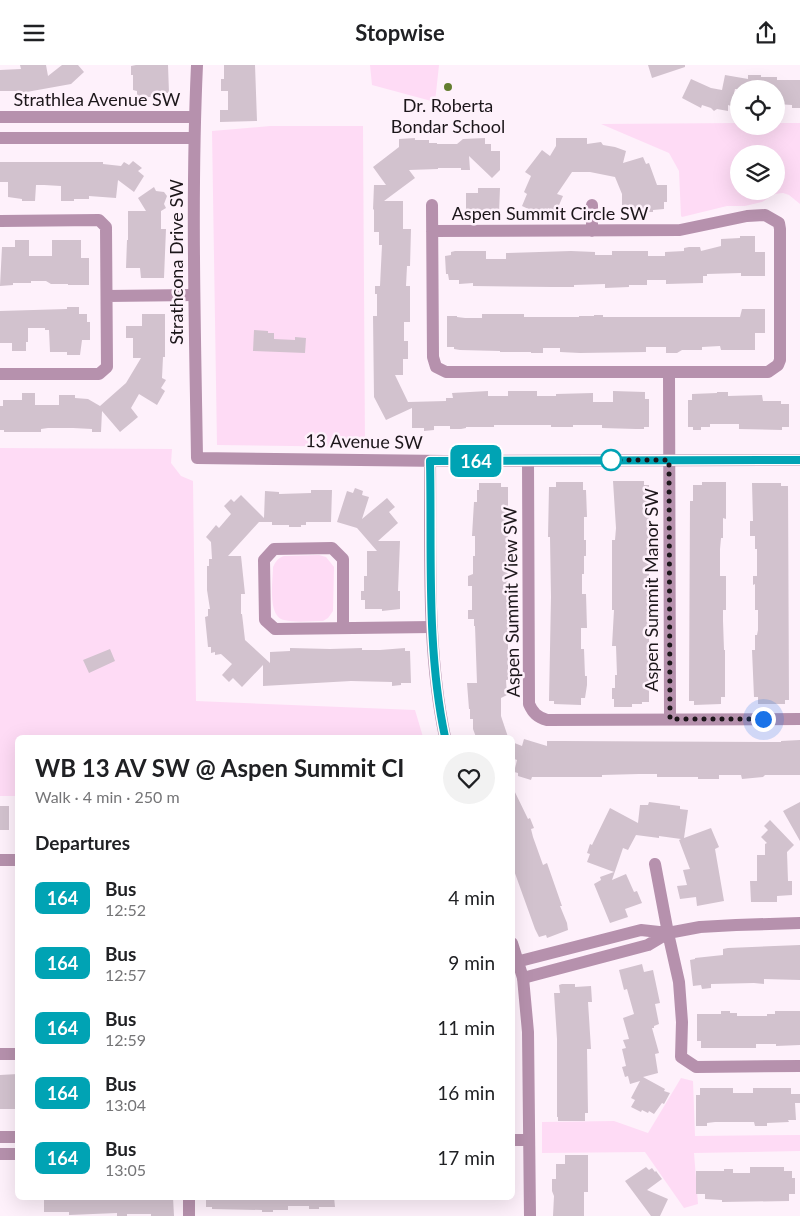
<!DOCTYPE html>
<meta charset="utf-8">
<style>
body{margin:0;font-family:Lato,sans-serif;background:#f2f2f2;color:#202124;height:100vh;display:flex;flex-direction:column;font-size:19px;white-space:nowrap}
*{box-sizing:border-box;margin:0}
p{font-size:16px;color:#757577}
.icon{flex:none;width:28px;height:28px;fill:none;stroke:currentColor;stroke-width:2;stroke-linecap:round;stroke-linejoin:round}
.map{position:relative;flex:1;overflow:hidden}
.panel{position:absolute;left:15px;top:670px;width:500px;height:465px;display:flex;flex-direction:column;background:#fff;border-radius:8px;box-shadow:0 5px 20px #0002}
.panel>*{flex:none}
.badge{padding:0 10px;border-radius:8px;font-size:18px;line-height:32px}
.controls{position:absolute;left:730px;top:15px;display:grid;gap:10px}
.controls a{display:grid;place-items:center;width:55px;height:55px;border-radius:50%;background:#fff;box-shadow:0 5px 20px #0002;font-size:25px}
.you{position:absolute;width:25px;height:25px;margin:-12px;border:4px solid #fff;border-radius:50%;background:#1a73e8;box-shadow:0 0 0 8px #1a73e833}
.map>.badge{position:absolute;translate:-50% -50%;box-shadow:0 0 0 2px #fff}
h2{padding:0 20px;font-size:19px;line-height:45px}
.round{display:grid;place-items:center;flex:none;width:52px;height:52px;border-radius:26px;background:#f2f2f2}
.head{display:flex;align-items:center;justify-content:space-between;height:85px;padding:0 20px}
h1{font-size:24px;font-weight:700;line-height:38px}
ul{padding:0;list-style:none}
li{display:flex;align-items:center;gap:15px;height:65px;padding:0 20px}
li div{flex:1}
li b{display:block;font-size:19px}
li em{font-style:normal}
li .badge{min-width:55px;font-weight:700;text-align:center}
header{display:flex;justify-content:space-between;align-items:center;height:65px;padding:0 20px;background:#fff;font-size:22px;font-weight:700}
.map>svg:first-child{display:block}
.green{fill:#fedbf5;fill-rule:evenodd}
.building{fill:#d2c2ce}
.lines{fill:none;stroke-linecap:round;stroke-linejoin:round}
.minor{stroke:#b691ad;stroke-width:12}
.tertiary{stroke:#b691ad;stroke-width:12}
.line-casing{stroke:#fff;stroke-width:11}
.line{stroke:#00a3b4;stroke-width:8}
.walk{stroke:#1c161a;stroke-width:5;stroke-dasharray:0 9}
.poi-dot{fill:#637d2f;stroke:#fef1fb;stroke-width:2}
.stop-dot{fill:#fff;stroke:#00a3b4;stroke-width:2.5}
.labels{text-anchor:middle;stroke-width:5;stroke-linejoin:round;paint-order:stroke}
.street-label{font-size:18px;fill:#1c161a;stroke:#fef1fb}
.poi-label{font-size:18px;fill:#1c161a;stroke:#fef1fb}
</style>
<header><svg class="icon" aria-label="menu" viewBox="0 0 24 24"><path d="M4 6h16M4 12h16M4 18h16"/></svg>Stopwise<svg class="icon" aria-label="share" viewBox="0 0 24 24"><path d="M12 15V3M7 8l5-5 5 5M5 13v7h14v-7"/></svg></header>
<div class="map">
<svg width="800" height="1151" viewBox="0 0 800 1151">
<rect width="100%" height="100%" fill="#fef1fb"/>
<path class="green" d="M370 0H439L435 37 372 20Z
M739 58V61H776V58H800V139L789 130 783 128 775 129 762 137 745 141H727L682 152 681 151 679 106 669 88 601 59ZM739 89H776V126H739Z
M270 61H363L365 382 217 380 212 66Z
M0 383 172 384 171 398 181 411 193 416 196 636 415 645 423 672H18L17 731H0Z
M319 490 326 492 334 502 333 546 328 553 323 556C311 556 296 558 284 555 267 551 273 516 273 502 276 496 278 493 284 491Z
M681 1013 693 1016 695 1071 800 1070V1086L694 1088 698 1139 684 1143 645 1087 542 1088V1057L614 1056 648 1068Z"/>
<path class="building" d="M20 0H46L48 11 62 0H78L84 7 71 19 21 28H17L16 26H0V5L21 4Z
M136 0H168L169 28H164V32H137V26L133 25V10H131V1Z
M224 0H255L257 56 220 57V45H228V26H221V14H224Z
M648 0H685V2L652 13Z
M725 10 748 14V10H761V12H777V15H800V43H792V40L776 39V24H735L731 41 728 40V46L717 44 714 46 711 43 702 40 701 43 682 33 691 14 711 23 722 25Z
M415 73V75H429V78H437V79H457L463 74 485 73V79H491V86H500V105L492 113 469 91 470 105H461V103H438V104L409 105 415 113 384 136H403V164H411L410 201H407L406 221H410V257H404V276H408V294H403V310H395L408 337 446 336V333H453L452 328 488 326V331H508V326H537V331H556V329L593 328V337H613V326L645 327V334H649V362H644V364H636L602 363V360H573V362H551V360H494V362H466V363L461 364H450V361H434V365L424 366V363H412V343L386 355 374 332 373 251H377V229H375V221H380L382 180H379V167H374V144L373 145 374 120H386L373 102 399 82V74Z
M556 73H587V79L601 77 603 80 615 82 626 86 623 98 643 92 646 99 649 98 657 120H667V137H664V144L653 145V147H622V129L615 112 590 107H572L557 129 563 131 556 147 548 143 546 147 543 145 541 150 522 141 527 129 524 127 531 111 525 107 542 85 550 91 556 81Z
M133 96 142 103 138 106 144 111 134 127 118 115 116 133 89 131V134H74V136H61V121L44 120H36L35 136H22V134L8 132V117H0V97H103V99L121 101 124 97 129 100Z
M154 122 156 126 164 127 167 131 164 139 166 143 161 146V164H166L164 213H141L140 203H126L127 175H128V146H146L138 133Z
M478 123H500L499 148 466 147V128H478Z
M740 171H755V187H765V211H741V208L707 209V211H703V218L666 219V215H647V220H629V222L605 223V219L574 220V222H553L473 221V218L459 219V215H449L448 209H446L445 191 451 190V187L455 186H486V194H506V188L571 186 595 187V190H612V186H648V191H665V187L684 186V183L689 182H700L701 186 721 181V174L740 173Z
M15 175H29V191H52V175H81V193H89V220H68V219H51L46 216H31V218H13V220L0 221 2 182H15Z
M67 242H79V249H87V257H90V275H82L80 290H67V287H50L49 265H45V263H28V277H26V286H12V278H0V246L67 244Z
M742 244H765V268H755V285H721L720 281 702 282V285H682L677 288H666V282H646V287L580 288 560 287V283H543V288H531V287H500V286L460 285 454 284V282H447V251H457V252L465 253H482V249H524V252H579V251H594V250H603V252H740Z
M142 249H165V292H163L162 313 166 315 161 323 165 326 157 340 139 329 131 343 138 352 120 367 102 346 101 367H92V364L73 363H48L41 364V367H4V365H0V341H3V335H22V328H35V340H59V330H75V333L88 334 100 341 126 318 141 293H133V273H126V261H142Z
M254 265 268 266V268H274V274L295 275V272L306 273 305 288 253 286Z
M717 327H728V331L762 330 763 336H781V339H789V362H782V365L739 364V359H710V362H701V365H693V362H688V335H692V329L717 328Z
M613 416H644V420H649V637H642V639H632V642H614V634H612V623H615V610H617L616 581H612L614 545H612V475H615L616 463Z
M556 417H583V425H586L587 452H584V475H586V491H584V509H582V529H586L587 563H581V584H584L585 611H587V620L585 633H581V640L554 639V636H549L551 532 550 472H548L549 422H556Z
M702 417H726V454L723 453V473H721L720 484V511H726V545H723V556L724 585H725V632H721V639L694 640V636H689L690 436H693V420H702Z
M479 418H501V422H508V615H506L507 630 501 633V651L508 672H476L473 664V654H470V644H469L467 618H477L475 561H474V554H468V545H472V521H468V511L473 509V491H475V471H472L474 437H477V425H479Z
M752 418H781V421H788L789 635H785V639H758V632H754L752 585H755V570H757L758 565V545H755V519L753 520V511H757V484H755V471H750V456H753Z
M355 423 363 426 362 430 369 432 362 454 387 433 395 442 389 447 398 458 378 476H400L398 526H400V544L382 546V544H365V535H361V526H364V511H367V486H377L357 463 337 457 347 426 353 428Z
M311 425H332L331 457H306V460H301V462H289V460H272V457H259L228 491H241L245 529H241V549H242L245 575 270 598V587L290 586V583L330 584 362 583V585H380L405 583V586H410L411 618H401V620L392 621V617L351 616 263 621V600L242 622 233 613 229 617 222 610 232 599 221 589 215 590V587L211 588V582H208L205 552 208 551V544H210L207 525V501H209V494H212L211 477 206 472 216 460 219 463 231 449 224 441 231 434 234 437 241 430 264 453 265 426 279 427V429L311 428Z
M110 584 115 596 89 608 83 595Z
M524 674 547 681V676H562L781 677V676L800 675V710H765L763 712 742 714 741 710H719V714H698V712H657V709H639L602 710V712H532L531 715 518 711V708L514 707 517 695 512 693V677L522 681Z
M512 721 528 754 530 753 534 763 531 764 533 772 543 800 547 798 562 841H560L567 858 568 865 547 873 546 870 539 872 535 864 512 800Z
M649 737 680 741V744L688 745 684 773 711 763 719 782 715 784 724 836 697 841 696 832 680 834 677 821 687 820 683 805 690 804 679 775 681 774 659 771V773L636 770 628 785 623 783 612 815 626 809 634 827 637 826 642 838 625 844 628 852 610 858 594 819 601 815 600 812 614 807 587 797 590 789 587 788 590 779 592 780 610 743 638 758 640 740H648Z
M800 737V776L783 746Z
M0 741H9V765H0Z
M770 755 794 780 787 787 788 816H792V830L777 831V837H751L750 816H757V790H765V779L767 778 761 772 768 765 764 761Z
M800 880V915L764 914V919L754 918 711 919V923L702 924 701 920 693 921 690 895 695 894V893L723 890V884L728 883Z
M642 899 644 907 653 905 660 938 655 939 659 959 654 961V963H652L659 988 655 989 658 1008 643 1012 665 1024 664 1026 670 1028 664 1039 662 1038 654 1049 649 1046 648 1048 642 1045 641 1047 631 1042 635 1035 631 1033 640 1016 630 1019 628 1011 625 1012 622 1002 626 1001 622 984 626 983 623 975 629 974 623 953 634 949 627 924 624 925 619 905Z
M562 919H575V922L591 921 592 937H588L591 984H587L588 1048H585V1056H558V1052H557V974L554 928H560L559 920Z
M721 946H730V948H737V951H767V949H775V946H800V980L776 981V979H756V983H701V976H697V949H721Z
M18 1009V1044H0V1010Z
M700 1023H733V1028H753V1023H791V1029H800V1038H795L796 1055H788L789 1057 767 1058V1061H755L754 1057H715L707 1058V1061H696V1030H700Z
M565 1090H588V1127H584V1151H553L554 1131 552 1126V1114H556V1099H565Z
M646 1102 649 1105 652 1103 655 1107 656 1106 662 1114 647 1125 668 1134 660 1151H651L625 1116Z
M750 1102H784V1106H792V1113H795V1129H789V1136L722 1137V1135L705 1134V1129H696V1106H724V1104H733V1108H750Z
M44 1132H173L174 1151H151V1149H127V1151H117V1148L69 1150V1147H44Z
M206 1132H334L335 1142H319V1144H309V1141H288V1145H273V1147H262V1145L212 1144V1142H206Z"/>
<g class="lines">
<path class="minor" d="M592 140V166
M0 156 99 155 106 162 107 302 99 309H0
M432 166 680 165 747 151 765 150 779 158 780 164V295L778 300 768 307H446L436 302 433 292 432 140
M107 231 194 230
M669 308 670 654
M528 396 529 639C533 648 537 652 547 655L800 654
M343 563V494L332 483 274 484 264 495 265 555 275 564 432 562
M0 795H18
M655 799 668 868 679 917 682 957 681 992 696 1002 800 1001
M520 896 641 865 668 868 700 862 736 860 800 858
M523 913 648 880 668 868
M0 989H18
M189 1132V1151"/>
<path class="tertiary" d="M197 0C191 131 195 262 197 393L445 396 800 395
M0 52H195
M0 73H194
M430 396C431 487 426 582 445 672
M512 878 523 913 528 967 530 1151
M0 1072H18
M512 1075H529
M0 1089H18"/>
</g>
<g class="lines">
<defs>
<path id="line" d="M445 672C426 582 432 487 430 396L800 395"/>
</defs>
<use href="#line" class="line-casing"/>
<use href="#line" class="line"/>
<path class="walk" d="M611 395H669L670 654H763"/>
</g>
<circle class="poi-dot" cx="448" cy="22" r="5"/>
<circle class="stop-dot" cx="611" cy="395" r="10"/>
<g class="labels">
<g class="street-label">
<text x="97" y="41">Strathlea Avenue SW</text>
<text x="550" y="155">Aspen Summit Circle SW</text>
<text transform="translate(177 197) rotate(-90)" y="6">Strathcona Drive SW</text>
<text transform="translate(364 377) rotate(1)" y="6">13 Avenue SW</text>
<text transform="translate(652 525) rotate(-90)" y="6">Aspen Summit Manor SW</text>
<text transform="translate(512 537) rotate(-91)" y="6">Aspen Summit View SW</text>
</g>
<g class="poi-label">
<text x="448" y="47">Dr. Roberta<tspan x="448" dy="21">Bondar School</tspan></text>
</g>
</g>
</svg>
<div class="controls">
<a><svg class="icon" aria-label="locate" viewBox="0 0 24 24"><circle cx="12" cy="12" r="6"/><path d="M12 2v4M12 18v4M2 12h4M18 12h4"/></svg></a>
<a><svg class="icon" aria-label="layers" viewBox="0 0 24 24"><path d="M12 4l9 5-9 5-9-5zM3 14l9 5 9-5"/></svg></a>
</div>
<div class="you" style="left:763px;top:654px"></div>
<b class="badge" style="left:476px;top:396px;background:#00a3b4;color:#fff">164</b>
<section class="panel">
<div class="head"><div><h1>WB 13 AV SW @ Aspen Summit CI</h1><p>Walk · 4 min · 250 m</p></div><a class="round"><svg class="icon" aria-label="heart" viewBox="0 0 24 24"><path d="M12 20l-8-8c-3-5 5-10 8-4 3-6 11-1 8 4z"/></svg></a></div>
<h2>Departures</h2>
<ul>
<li><span class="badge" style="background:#00a3b4;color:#fff">164</span><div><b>Bus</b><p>12:52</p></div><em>4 min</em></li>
<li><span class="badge" style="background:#00a3b4;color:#fff">164</span><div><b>Bus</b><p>12:57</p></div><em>9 min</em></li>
<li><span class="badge" style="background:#00a3b4;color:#fff">164</span><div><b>Bus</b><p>12:59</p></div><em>11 min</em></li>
<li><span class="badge" style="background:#00a3b4;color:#fff">164</span><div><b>Bus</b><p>13:04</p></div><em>16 min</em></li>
<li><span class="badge" style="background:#00a3b4;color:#fff">164</span><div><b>Bus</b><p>13:05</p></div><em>17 min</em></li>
</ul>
</section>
</div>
